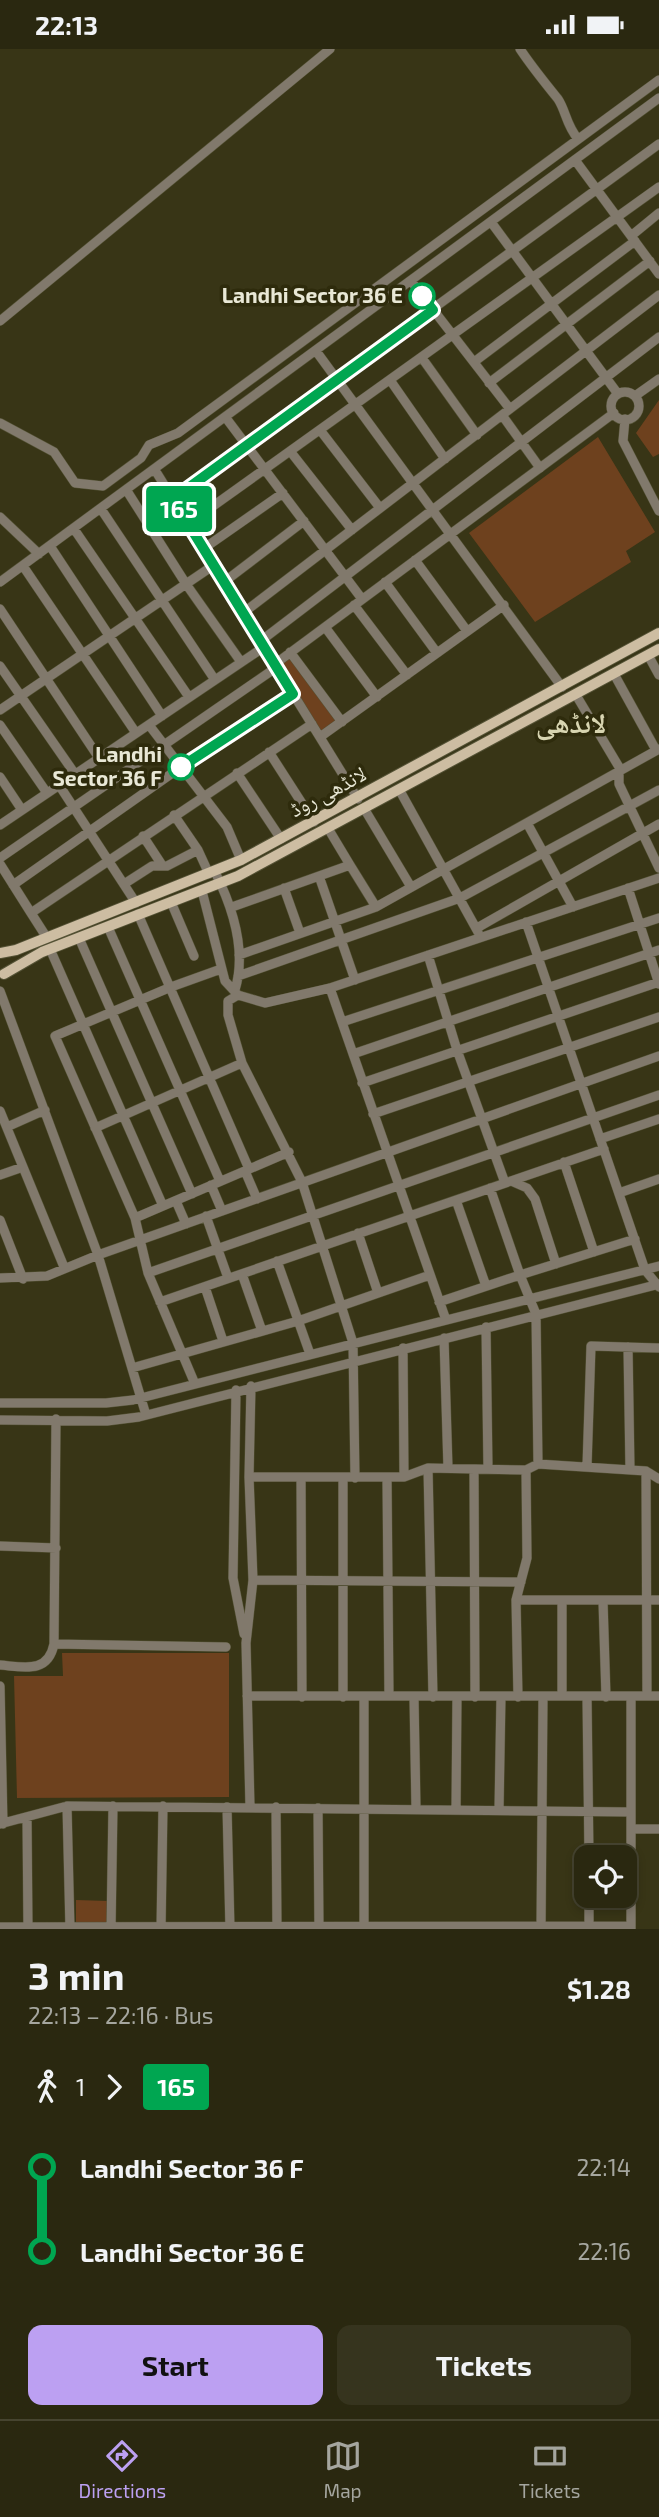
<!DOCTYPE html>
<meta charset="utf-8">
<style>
body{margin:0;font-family:"Exo 2","Noto Naskh Arabic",sans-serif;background:#36341e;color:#f1f3f6;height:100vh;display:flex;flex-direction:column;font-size:26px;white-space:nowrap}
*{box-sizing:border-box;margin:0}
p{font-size:23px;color:#a5a69f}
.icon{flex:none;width:38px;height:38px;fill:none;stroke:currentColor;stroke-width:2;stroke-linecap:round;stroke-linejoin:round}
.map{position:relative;height:1880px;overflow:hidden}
.drawer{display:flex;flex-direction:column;background:#2a2810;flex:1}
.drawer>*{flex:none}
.badge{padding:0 14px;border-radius:5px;font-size:24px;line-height:46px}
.fabs{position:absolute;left:574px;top:1796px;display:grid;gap:14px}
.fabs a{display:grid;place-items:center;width:63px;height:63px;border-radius:14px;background:#2a2810;box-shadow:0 4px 10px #0003,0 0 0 2px #464430;font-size:35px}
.map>.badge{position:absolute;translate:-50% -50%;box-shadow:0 0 0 4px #fff}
.legs{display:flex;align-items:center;gap:10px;height:77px;padding:0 28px;font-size:23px}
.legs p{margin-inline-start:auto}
.headline{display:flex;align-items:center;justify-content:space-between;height:119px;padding:0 28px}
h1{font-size:38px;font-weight:700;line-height:52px}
.cta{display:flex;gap:14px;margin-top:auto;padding:14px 28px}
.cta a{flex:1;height:80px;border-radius:14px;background:#bca0f2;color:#111;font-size:28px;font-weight:700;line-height:80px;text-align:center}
.cta a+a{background:#36341e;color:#f1f3f6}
ul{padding:0 28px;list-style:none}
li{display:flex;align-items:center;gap:24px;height:84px;font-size:26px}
li i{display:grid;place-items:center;width:10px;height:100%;margin:0 9px;background:currentColor}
li i::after{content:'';width:18px;height:18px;margin:-9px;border:5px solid;border-radius:50%;background:#2a2810}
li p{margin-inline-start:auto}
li:first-child i{background:linear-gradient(#0000 50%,currentColor 0)}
li:last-child i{background:linear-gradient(currentColor 50%,#0000 0)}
.status{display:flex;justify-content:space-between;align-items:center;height:49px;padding:0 35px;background:#2a2810;direction:ltr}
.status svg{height:19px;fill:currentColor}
.tabs{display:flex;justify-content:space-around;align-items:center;height:98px;border-top:2px solid #464430;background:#2a2810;font-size:19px;color:#a5a69f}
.tabs a{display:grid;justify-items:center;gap:4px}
.tabs .current{color:#bca0f2}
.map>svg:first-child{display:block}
.green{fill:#6e411e}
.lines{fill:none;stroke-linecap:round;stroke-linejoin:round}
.minor-casing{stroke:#545235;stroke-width:10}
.major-casing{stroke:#545235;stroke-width:12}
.minor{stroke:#81796c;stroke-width:9}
.major{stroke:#cdbda2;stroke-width:10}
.line-1-casing{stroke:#fff;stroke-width:16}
.line-1{stroke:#00a651;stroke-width:10}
.stop-1-dot{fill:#fff;stroke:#00a651;stroke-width:3.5}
.labels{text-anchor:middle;stroke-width:7;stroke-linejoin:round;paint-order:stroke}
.stop-label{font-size:21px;font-weight:bold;fill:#e9e8d6;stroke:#2e2b0c;text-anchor:end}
.street-label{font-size:21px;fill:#e9e8d6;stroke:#2e2b0c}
.district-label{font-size:28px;font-weight:bold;fill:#d8d5b1;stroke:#2e2b0c}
</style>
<div class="status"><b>22:13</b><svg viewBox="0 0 49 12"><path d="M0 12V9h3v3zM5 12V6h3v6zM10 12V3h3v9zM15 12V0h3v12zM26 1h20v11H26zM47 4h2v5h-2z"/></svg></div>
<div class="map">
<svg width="659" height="1880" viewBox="0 0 659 1880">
<rect width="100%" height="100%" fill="#383516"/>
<path class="green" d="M659 351V405L653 408 636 384Z
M598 388 655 483 626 502 631 513 535 573 469 484Z
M290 603 342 673 320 688 275 615Z
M62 1604H229V1748L17 1749 14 1627H63Z
M76 1851 108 1852V1874H76Z"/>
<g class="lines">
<defs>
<path id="minor" d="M520 0C532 18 545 34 558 50 566 62 566 76 578 90
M575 111 659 225
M491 173 618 345
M631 187 659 164
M411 232 510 360
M0 272 330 0
M316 302 562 638
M422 309 477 386
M474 313 635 192
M390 331 445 410
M489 334 650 212
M611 357a14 14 0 1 1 28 0a14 14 0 1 1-28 0Z
M635 347 659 330
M502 366 540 419
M226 369 362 550
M625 370 623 392 659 462
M0 374 54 403 75 434 103 437 141 409 149 396 178 384 659 31
M320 381 380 459
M290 402 352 481
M155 421 358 750
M127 442 186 535 241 613
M173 449 659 95
M101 460 215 631
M0 468 39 505
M188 475 659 138
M74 480 189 648
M50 497 162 667
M203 500 283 444
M415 511 467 582
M23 517 136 684
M0 533 659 49
M224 533 304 472
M385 533 437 604
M354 556 407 626
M0 560 99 709
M243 564 659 246
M325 578 377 648
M262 591 659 288
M290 603 342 673
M648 606 659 626
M275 615 614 364
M0 617 75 725
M614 625 656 701
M576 646 619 718V735L659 819
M0 661 214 516
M0 676 47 744
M149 676 227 778 241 811
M320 688 504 556
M269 703 314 773
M237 724 281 790
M0 728 22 761
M59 736 136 854
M400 742 478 883
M365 761 411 838
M174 766 198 801 209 825
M527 774 573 858
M0 776 264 598
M143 787 162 816
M0 809 277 618
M0 815 31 864 312 675
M350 816 376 858
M215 823C233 859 247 901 235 941
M319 827 355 931
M124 835 152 817H167L198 801
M13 836 181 718 294 645
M284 839 300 884
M628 839 659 935
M202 842 225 932 238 946 265 954 330 939 659 829
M171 853 194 907
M232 858 350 816 329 781
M31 864 47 889
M138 865 249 1120
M526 873 645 1221 659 1238
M108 878 220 1132
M477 879 659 775
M79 889 192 1145
M50 900 163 1157
M239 906 376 858 659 700
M428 906 457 1001 505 1134
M238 927 460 849 659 741
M330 939 446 1271
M0 942 98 1206 146 1366
M238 946 228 952V966L242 1014 302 1133 353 1294 355 1429
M342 973 659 869
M353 1005 659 901
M362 1034 659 933
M0 1062 64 1218
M373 1065 659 968
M7 1078 45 1061
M95 1079 242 1014
M600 1090 659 1070
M564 1113 594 1203
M245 1122 257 1150
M0 1126 23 1118
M511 1132 527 1139 535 1150 556 1215
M211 1136 222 1162
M619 1144 659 1130
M456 1151 486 1237
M176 1152 186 1175
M206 1167 228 1229
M135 1169 289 1103
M0 1171 23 1230
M358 1184 378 1244
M277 1212 310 1305
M148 1224 659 1046
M242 1225 262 1282
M0 1229 47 1227 98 1206 659 1007
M205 1238 223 1292
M160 1253 604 1100
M439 1253 520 1226 490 1139
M486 1278 488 1420
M444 1289 448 1419
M628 1298 630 1421
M403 1299 404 1428
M132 1319 298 1272 430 1226
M195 1335 148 1224 135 1169 55 987 171 938 221 920
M236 1341 233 1529 244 1585
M0 1354H106L133 1351 659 1217
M0 1371 107 1372 139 1368 659 1235
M538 1415 646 1422 659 1430
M587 1417 591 1297 659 1299
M428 1419 433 1648
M474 1420 475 1648
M646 1422 647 1647
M249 1428H404L428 1419 526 1421
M301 1428 302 1648
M387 1429 389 1647
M0 1497 56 1499
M253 1531 521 1533
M516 1551H659
M603 1552 606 1648
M54 1595 56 1370
M0 1616C24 1618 48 1625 54 1595L226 1598
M0 1637 3 1775
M247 1647H659
M364 1647V1880
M562 1647V1551
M587 1647 589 1808
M343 1648V1429
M414 1648 416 1760
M518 1648 516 1551 527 1509 526 1421 538 1415 536 1265 520 1226 635 1190
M67 1757 70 1880
M227 1758 230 1880
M250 1758 246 1594 253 1531 249 1428 251 1337
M276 1758 277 1880
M318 1759 319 1880
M456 1761 457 1647
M499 1761 501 1647
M27 1768 28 1880
M0 1775 67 1757 631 1763
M631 1780H659
M589 1846V1880
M0 1878 631 1877
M111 1880 113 1757
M161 1880 163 1757
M541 1880 543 1648
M631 1880V1647"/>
<path id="major" d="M0 904 16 901 241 811 659 584
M4 925 42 903 238 827 659 600"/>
</defs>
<use href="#minor" class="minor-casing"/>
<use href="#major" class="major-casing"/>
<use href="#minor" class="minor"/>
<use href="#major" class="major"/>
</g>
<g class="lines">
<defs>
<path id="line-1" d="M181 718 293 645 173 450 433 261 422 247"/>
</defs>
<use href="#line-1" class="line-1-casing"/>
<use href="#line-1" class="line-1"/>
</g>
<g class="stop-1-dot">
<circle cx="422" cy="247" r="12"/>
<circle cx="181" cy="718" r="12"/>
</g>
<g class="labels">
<g class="stop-label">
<text x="403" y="254">Landhi Sector 36 E</text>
<text x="162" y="713">Landhi<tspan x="162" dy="24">Sector 36 F</tspan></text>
</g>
<g class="street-label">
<text transform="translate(328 743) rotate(-28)" y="7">لانڈھی روڈ</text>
</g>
<g class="district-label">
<text x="571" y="684">لانڈھی</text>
</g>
</g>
</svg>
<div class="fabs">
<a><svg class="icon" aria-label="locate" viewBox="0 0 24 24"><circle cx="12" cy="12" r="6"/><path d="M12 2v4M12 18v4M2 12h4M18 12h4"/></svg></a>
</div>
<b class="badge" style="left:179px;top:460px;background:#00a651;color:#fff">165</b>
</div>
<section class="drawer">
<div class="headline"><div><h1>3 min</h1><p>22:13 – 22:16 · Bus</p></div><b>$1.28</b></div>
<div class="legs"><svg class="icon" aria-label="walk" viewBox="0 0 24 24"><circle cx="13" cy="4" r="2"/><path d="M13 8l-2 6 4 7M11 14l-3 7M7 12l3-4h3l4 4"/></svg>1<svg class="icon" aria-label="forward" viewBox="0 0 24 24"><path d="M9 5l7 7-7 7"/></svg><b class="badge" style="background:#00a651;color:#fff">165</b></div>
<ul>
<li><i style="color:#00a651"></i><b>Landhi Sector 36 F</b><p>22:14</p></li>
<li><i style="color:#00a651"></i><b>Landhi Sector 36 E</b><p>22:16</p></li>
</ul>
<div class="cta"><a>Start</a><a>Tickets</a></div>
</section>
<nav class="tabs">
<a class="current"><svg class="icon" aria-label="directions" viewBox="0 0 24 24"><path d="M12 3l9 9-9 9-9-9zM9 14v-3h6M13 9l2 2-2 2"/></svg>Directions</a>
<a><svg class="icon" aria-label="map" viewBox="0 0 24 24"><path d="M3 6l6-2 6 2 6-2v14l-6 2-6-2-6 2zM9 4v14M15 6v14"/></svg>Map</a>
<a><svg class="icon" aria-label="tickets" viewBox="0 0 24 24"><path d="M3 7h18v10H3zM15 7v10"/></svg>Tickets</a>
</nav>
